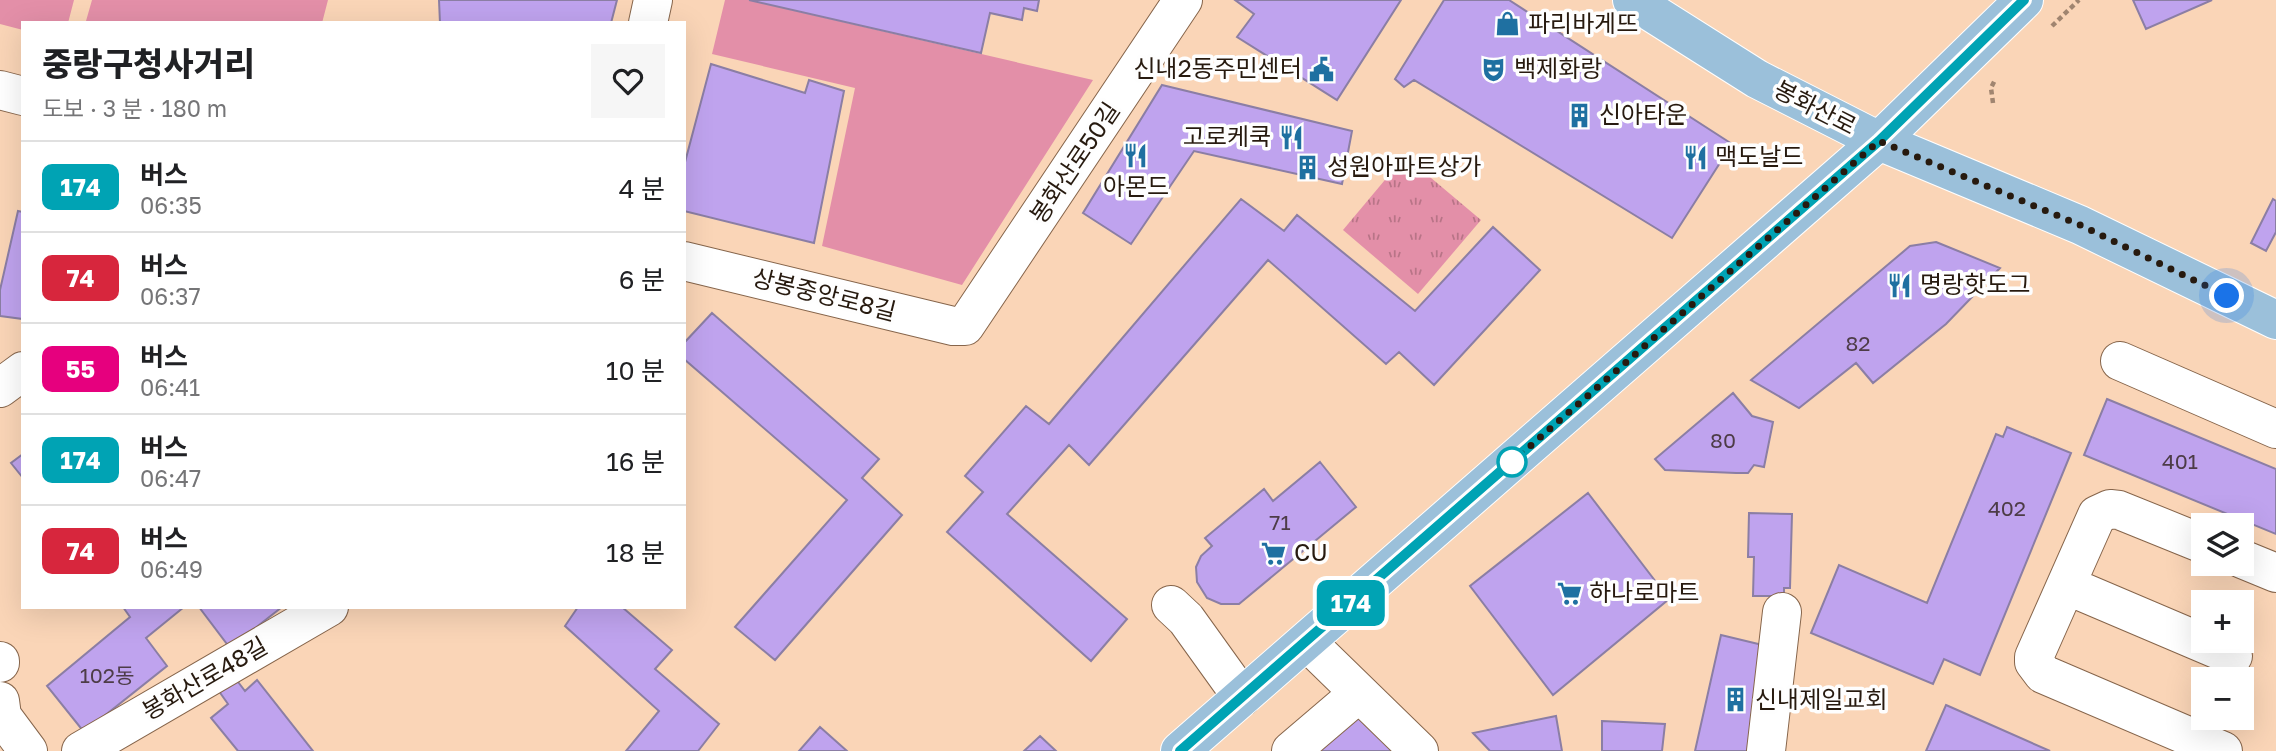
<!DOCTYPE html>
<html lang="ko">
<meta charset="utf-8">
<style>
body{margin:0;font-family:"Golos Text","Noto Sans KR",sans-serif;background:#f6f6f6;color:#202124;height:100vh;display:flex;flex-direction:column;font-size:26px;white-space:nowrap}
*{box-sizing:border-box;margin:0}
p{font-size:23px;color:#757577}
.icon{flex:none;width:38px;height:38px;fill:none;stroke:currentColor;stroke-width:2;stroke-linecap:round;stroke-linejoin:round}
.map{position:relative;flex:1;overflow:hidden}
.details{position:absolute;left:21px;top:21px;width:665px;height:588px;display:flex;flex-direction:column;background:#fff;border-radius:0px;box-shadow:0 7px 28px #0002}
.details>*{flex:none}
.badge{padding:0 14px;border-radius:10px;font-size:24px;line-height:46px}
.controls{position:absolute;left:2191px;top:513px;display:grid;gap:14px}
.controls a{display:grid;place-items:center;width:63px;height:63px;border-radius:0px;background:#fff;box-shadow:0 7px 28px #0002;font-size:35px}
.you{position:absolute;width:35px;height:35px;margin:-18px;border:5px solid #fff;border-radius:50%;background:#1a73e8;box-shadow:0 0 0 10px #1a73e833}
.map>.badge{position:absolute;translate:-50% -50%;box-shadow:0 0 0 4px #fff}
.round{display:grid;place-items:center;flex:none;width:74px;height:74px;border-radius:0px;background:#f6f6f6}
.overview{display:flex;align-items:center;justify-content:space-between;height:119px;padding:0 21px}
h1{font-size:33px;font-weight:800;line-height:52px}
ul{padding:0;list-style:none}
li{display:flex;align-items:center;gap:21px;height:91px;padding:0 21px;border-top:2px solid #e0e0e0}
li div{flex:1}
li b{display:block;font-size:26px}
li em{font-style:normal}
li .badge{min-width:77px;font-weight:700;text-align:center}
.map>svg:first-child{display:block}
.grass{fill:#e38fa8}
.park{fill:url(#park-tufts)}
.building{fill:#bfa3ee;stroke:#8b7ea4;stroke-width:2}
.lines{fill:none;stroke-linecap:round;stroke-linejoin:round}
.minor-casing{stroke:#86654b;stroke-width:40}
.major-casing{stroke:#fff;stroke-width:40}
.path{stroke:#a08570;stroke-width:4.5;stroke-dasharray:5 3.5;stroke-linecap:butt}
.minor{stroke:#fff;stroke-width:38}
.major{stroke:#9bc0da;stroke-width:38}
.line-casing{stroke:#fff;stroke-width:16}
.line{stroke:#00a3b4;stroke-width:10}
.walk{stroke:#271a0f;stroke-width:7;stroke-dasharray:0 12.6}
.stop-dot{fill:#fff;stroke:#00a3b4;stroke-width:3.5}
.labels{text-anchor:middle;stroke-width:7;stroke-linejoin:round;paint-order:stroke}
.number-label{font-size:21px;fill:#4d3c47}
.poi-label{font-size:24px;fill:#271a0f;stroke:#fefefe;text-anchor:start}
.street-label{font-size:24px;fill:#271a0f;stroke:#fefefe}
</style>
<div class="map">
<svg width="2276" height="751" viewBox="0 0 2276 751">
<defs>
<pattern id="park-tufts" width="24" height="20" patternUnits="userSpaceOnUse" patternTransform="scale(1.75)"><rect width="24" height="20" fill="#e38fa8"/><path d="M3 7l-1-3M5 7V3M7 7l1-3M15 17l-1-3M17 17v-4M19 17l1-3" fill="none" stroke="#b87487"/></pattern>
</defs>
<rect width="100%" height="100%" fill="#fad5b7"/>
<path class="grass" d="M0 0H74L68 23H23V30L0 24Z
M92 0H328L322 23H93L86 21Z
M725 0H748L1093 80 962 285 822 246 855 88 712 54Z"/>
<path class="park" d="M1405 156 1481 220 1418 294 1343 230Z"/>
<path class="building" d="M439 0H617L611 23H440Z
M749 0H1039L1037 11 1024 8 1022 20 990 13 981 53Z
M1235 0H1401L1337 100 1237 37 1254 14Z
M1444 0H1509L1732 144 1672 238 1414 80 1404 87 1395 79Z
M2133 0H2212L2146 29Z
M711 64 805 93 809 80 844 91 814 243 684 211V166Z
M1162 85 1352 131 1342 184 1194 151 1131 244 1083 213Z
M1241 199 1284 231 1297 215 1415 311 1493 227 1540 270 1434 385 1399 352 1386 364 1268 260 1089 465 1069 445 1007 514 1127 619 1091 661 947 532 983 492 965 476 1026 406 1049 424Z
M2273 199 2276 201V232L2266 251 2251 243Z
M18 211 23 212V319L0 316V290Z
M1936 242 2000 268 1946 324 1873 383 1856 363 1799 408 1751 380 1910 246Z
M712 313 879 459 862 478 902 515 775 660 735 627 847 500 684 359V343Z
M1733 393 1752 416 1773 422 1764 467 1754 465 1748 473H1736L1665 470 1655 459Z
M2107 399 2276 469V534L2084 455Z
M2007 427 2071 453 1980 675 1944 659 1933 684 1811 633 1839 565 1927 603 1996 434 2003 437Z
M23 454V478L11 463Z
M1320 462 1356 507 1239 604H1221L1207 598 1197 582 1196 567 1201 556 1212 546 1205 538 1264 489 1273 501Z
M1588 493 1669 599 1553 695 1470 586Z
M1749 513 1792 514 1790 588H1784V596H1753L1754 557H1748Z
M123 607H184L146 638 167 666 84 732 47 686 130 617Z
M199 607H282L230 648Z
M578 607H622L672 650 655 669 719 724 698 751H626L659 711 565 626Z
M1721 635 1775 648 1751 751H1695Z
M232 674 245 691 257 680 313 751H238L211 718 228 704 216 687Z
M1946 705 2050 751H1926Z
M1353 712 1393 751H1309Z
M1556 716 1562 751H1490L1473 733Z
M1602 721 1665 724 1662 751H1602Z
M820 727 847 751H799Z
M1040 736 1056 751H1024Z"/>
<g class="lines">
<defs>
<path id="minor" d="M648 23 653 0
M0 90 23 96
M684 261 953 326H965L1183 0
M2120 361 2276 429
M0 388 23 371
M2203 544 2119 510 2110 509 2097 515 2034 657V662L2043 674 2223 751
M2242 559 2276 573
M2066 585 2233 656
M1171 605 1186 619 1242 697
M1307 642 1419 751
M0 661V663
M0 701 2 716 28 751
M81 751 329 607
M1291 751 1359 693
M1766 751 1782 612"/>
<path id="major" d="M1632 0 1757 79 1879 141 2080 225 2276 320
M1180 751 1879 141 2024 0"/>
</defs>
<use href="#minor" class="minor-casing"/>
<use href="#major" class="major-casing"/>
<path class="path" d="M2052 26 2079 0
M1993 103 1991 88 1995 80"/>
<use href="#minor" class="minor"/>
<use href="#major" class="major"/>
</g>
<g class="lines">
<defs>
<path id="line" d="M1180 751 1879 141 2024 0"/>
</defs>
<use href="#line" class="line-casing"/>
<use href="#line" class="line"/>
<path class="walk" d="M1512 462 1879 141 2080 225 2227 296"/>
</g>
<defs>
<symbol id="shop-bare" viewBox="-9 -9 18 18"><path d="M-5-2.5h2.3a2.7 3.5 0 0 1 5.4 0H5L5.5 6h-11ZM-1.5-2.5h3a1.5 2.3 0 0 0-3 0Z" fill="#1f70a1" stroke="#fefefe" stroke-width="2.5" paint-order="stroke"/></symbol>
<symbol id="civic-bare" viewBox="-9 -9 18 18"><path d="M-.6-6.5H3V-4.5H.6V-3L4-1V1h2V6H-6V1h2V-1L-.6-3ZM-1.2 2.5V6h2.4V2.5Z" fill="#1f70a1" stroke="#fefefe" stroke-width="2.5" paint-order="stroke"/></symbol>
<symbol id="theatre-bare" viewBox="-9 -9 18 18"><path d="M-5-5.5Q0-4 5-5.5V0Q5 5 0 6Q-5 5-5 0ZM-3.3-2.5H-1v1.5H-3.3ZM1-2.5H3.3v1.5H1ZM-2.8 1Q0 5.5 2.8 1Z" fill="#1f70a1" stroke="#fefefe" stroke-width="2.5" paint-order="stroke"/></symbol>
<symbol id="building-bare" viewBox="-9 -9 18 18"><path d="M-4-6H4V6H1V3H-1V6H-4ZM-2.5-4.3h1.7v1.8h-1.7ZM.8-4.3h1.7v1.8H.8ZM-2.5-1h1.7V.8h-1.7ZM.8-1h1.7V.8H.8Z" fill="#1f70a1" stroke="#fefefe" stroke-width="2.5" paint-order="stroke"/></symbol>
<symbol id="restaurant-bare" viewBox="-9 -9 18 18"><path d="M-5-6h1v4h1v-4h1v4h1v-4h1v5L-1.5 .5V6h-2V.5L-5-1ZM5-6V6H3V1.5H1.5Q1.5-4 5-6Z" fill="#1f70a1" stroke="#fefefe" stroke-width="2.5" paint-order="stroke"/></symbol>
<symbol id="supermarket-bare" viewBox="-9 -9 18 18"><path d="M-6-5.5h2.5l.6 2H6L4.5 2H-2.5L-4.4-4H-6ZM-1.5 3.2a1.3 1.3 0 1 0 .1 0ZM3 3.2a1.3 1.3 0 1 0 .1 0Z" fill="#1f70a1" stroke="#fefefe" stroke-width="2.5" paint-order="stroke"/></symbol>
</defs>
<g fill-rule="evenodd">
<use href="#shop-bare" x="1490" y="6" width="35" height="35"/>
<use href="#civic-bare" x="1304" y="52" width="35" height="35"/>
<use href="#theatre-bare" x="1476" y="52" width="35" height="35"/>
<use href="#building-bare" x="1562" y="98" width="35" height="35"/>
<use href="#restaurant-bare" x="1274" y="120" width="35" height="35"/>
<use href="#restaurant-bare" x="1118" y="138" width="35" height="35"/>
<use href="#restaurant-bare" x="1678" y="140" width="35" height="35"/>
<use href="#building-bare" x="1290" y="150" width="35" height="35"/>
<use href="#restaurant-bare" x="1882" y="268" width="35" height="35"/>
<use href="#supermarket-bare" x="1256" y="536" width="35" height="35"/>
<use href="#supermarket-bare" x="1552" y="576" width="35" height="35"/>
<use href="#building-bare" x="1718" y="682" width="35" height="35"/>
</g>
<circle class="stop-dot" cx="1512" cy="462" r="14"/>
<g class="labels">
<g class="number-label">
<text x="1858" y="351">82</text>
<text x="1723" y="448">80</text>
<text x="2180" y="469">401</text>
<text x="2007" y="516">402</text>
<text x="1280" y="530">71</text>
<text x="107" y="683">102동</text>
</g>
<g class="poi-label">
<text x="1528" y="32">파리바게뜨</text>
<text x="1302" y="77" text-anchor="end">신내2동주민센터</text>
<text x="1514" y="77">백제화랑</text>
<text x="1599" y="123">신아타운</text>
<text x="1271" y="145" text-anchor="end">고로케쿡</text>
<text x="1715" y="165">맥도날드</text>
<text x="1327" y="175">성원아파트상가</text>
<text x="1136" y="195" text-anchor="middle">아몬드</text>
<text x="1920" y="293">명랑핫도그</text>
<text x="1294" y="561">CU</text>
<text x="1589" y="601">하나로마트</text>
<text x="1755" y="708">신내제일교회</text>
</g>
<g class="street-label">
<text transform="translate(1815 108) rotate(27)" y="8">봉화산로</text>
<text transform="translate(1075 163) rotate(-56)" y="8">봉화산로50길</text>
<text transform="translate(824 295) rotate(14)" y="8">상봉중앙로8길</text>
<text transform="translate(205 679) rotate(-30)" y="8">봉화산로48길</text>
</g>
</g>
</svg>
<div class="controls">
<a><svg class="icon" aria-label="layers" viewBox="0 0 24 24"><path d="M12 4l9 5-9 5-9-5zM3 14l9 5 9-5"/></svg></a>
<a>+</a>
<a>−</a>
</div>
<div class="you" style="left:2227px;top:296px"></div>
<b class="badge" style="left:1351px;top:603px;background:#00a3b4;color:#fff">174</b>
<section class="details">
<div class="overview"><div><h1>중랑구청사거리</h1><p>도보 · 3 분 · 180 m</p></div><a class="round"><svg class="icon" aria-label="heart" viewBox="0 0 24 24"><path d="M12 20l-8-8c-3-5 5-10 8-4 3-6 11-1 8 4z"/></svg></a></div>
<ul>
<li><span class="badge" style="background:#00a3b4;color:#fff">174</span><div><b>버스</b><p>06:35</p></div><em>4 분</em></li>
<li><span class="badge" style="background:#d7263d;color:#fff">74</span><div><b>버스</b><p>06:37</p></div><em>6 분</em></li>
<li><span class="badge" style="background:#e6007e;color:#fff">55</span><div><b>버스</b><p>06:41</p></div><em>10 분</em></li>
<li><span class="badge" style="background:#00a3b4;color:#fff">174</span><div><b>버스</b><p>06:47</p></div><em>16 분</em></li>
<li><span class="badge" style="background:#d7263d;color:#fff">74</span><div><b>버스</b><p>06:49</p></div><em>18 분</em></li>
</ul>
</section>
</div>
